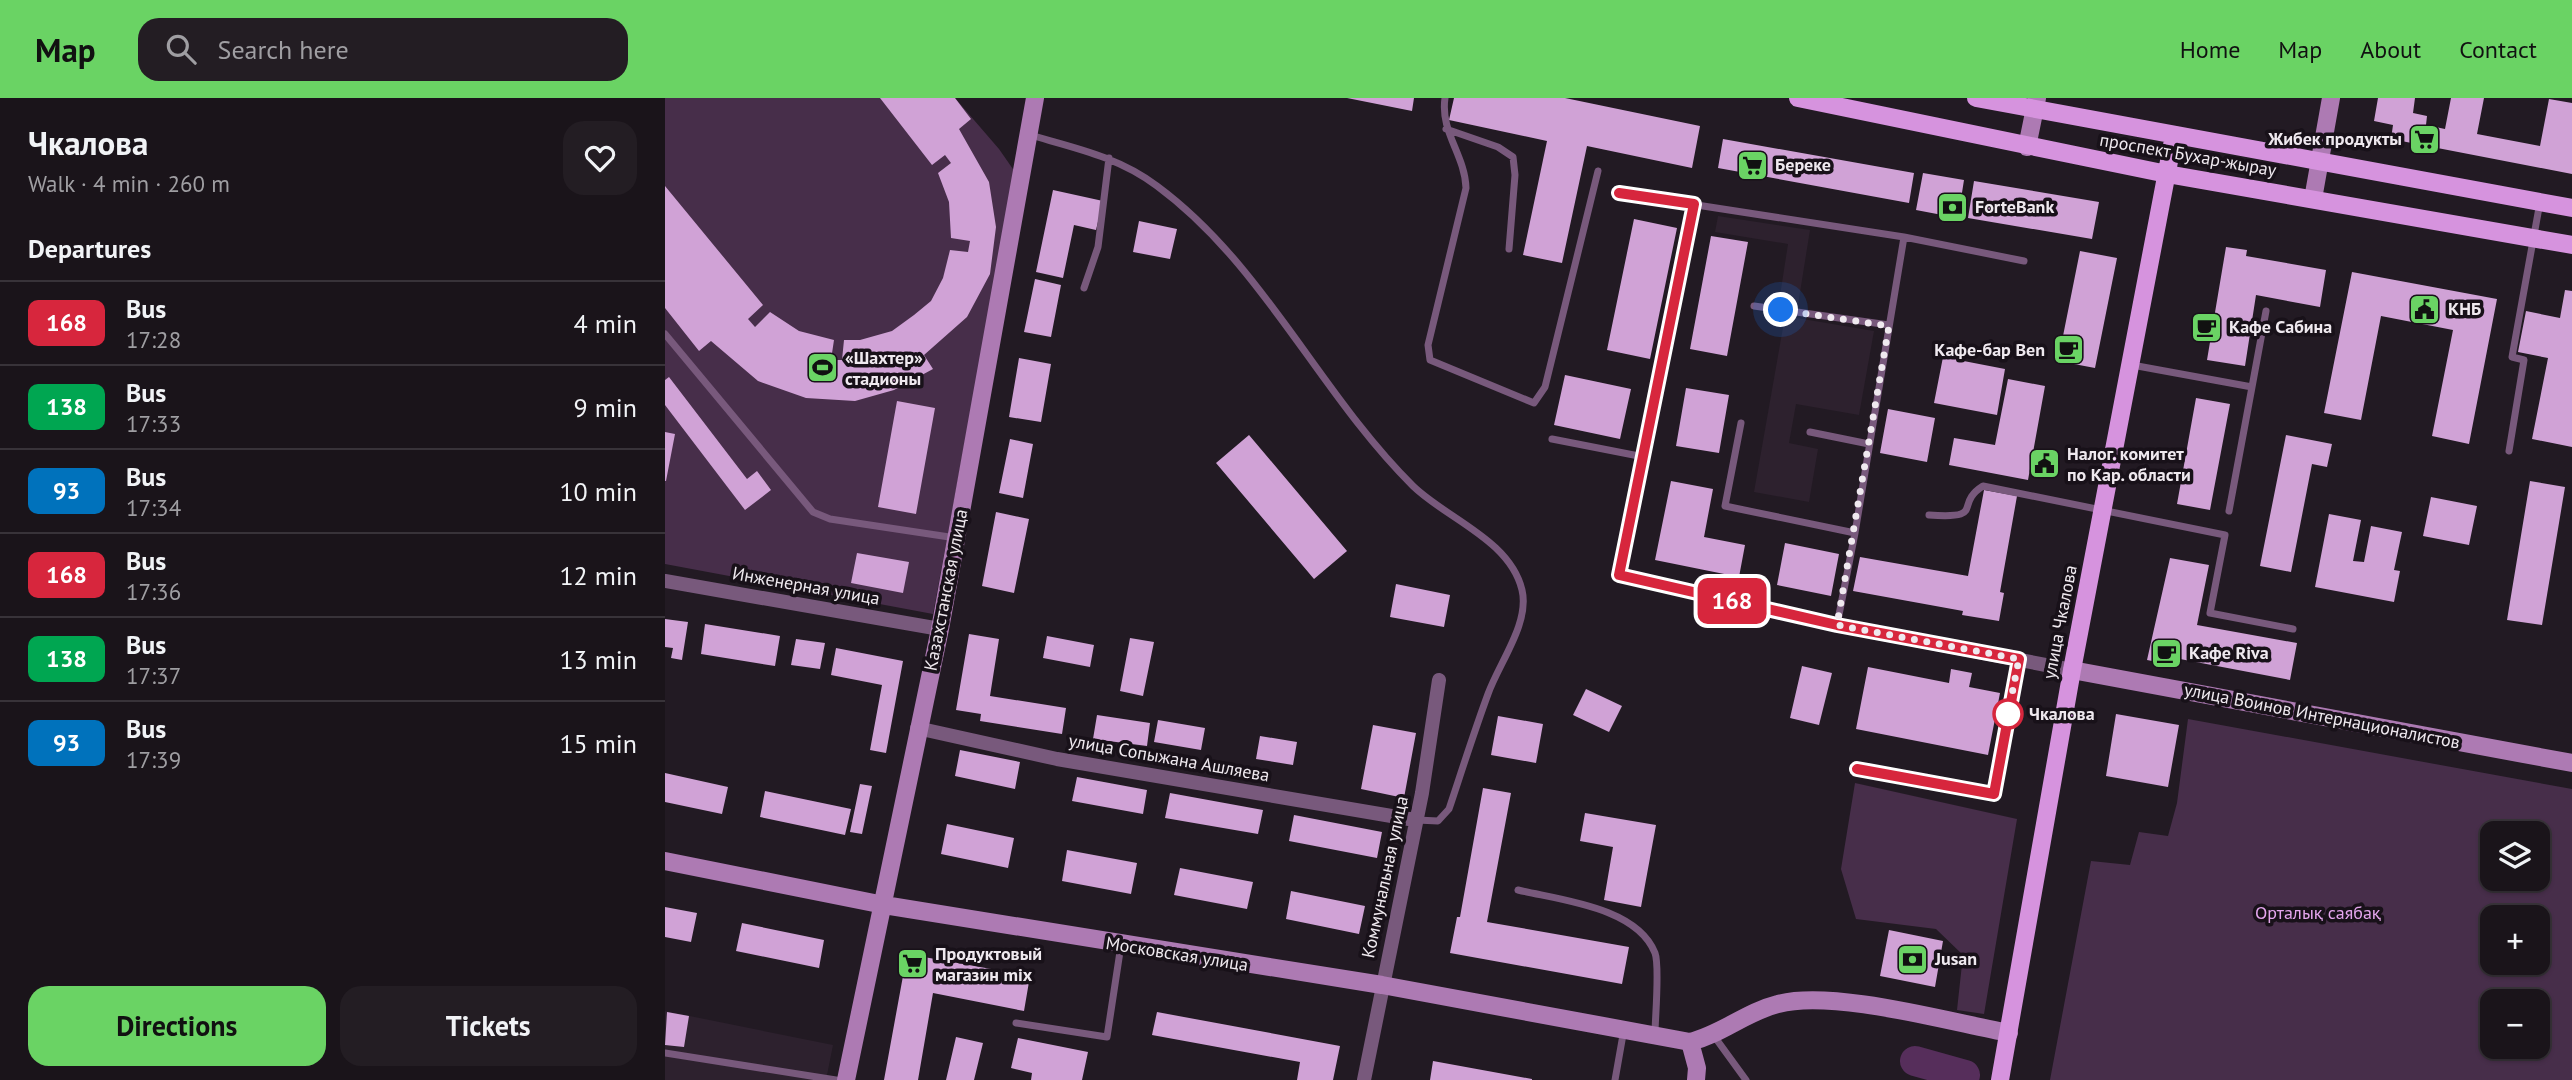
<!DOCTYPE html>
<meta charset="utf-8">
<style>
body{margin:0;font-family:"PT Sans",sans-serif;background:#231d23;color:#f1f3f6;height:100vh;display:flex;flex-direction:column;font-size:26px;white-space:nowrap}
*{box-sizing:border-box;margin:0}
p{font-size:23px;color:#9f9ea2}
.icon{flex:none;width:38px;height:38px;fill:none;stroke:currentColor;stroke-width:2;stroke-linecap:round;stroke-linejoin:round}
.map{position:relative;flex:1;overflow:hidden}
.sheet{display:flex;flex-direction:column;background:#1a141a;width:665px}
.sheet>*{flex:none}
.badge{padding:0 14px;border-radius:10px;font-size:24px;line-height:46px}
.fabs{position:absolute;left:1815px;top:723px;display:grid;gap:14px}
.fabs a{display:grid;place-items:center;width:70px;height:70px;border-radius:14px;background:#1a141a;box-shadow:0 2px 5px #0004,0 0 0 2px #383339;font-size:35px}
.you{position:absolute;width:35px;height:35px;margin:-18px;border:5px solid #fff;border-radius:50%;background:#1a73e8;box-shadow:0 0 0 10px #1a73e833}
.map>.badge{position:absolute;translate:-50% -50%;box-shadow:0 0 0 4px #fff}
h2{padding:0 28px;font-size:26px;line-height:63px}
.round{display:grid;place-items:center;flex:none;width:74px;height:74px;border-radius:21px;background:#231d23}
.head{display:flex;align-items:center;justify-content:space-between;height:119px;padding:0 28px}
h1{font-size:33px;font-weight:800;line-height:52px}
.cta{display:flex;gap:14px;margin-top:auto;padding:14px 28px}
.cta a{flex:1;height:80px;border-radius:21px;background:#6ad364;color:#111;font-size:28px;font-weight:800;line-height:80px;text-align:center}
.cta a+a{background:#231d23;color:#f1f3f6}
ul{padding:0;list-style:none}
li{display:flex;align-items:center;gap:21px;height:84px;padding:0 28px;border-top:2px solid #383339}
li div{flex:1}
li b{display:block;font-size:26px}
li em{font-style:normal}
li .badge{min-width:77px;font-weight:700;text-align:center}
header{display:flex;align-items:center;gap:42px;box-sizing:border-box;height:98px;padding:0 35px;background:#6ad364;color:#111}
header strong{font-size:33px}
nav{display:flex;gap:38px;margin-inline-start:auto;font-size:24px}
.search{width:490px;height:63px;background:#231d23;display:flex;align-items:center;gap:18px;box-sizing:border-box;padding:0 24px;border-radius:21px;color:#9f9ea2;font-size:26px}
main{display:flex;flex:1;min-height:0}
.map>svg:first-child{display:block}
.built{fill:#2d212e}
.green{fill:#472e4a;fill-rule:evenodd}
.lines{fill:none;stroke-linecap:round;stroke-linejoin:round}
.river{stroke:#562e5b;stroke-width:30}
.building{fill:#d0a2d6}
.lane{stroke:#78597c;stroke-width:7}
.street{stroke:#78597c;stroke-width:14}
.secondary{stroke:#ad7ab3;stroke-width:18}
.primary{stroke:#d693de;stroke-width:18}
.line-casing{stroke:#fff;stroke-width:16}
.line{stroke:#d7263d;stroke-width:10}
.walk{stroke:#efe9ef;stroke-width:7;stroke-dasharray:0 12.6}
.stop-dot{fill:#fff;stroke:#d7263d;stroke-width:3.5}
.labels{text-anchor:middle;stroke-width:7;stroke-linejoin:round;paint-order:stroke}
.poi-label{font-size:18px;font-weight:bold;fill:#efe9ef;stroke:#181119;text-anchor:start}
.street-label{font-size:18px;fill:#efe9ef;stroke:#181119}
.stop-label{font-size:18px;font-weight:bold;fill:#efe9ef;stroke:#181119;text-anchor:start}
.park-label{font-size:18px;fill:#e5a6ee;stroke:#181119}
</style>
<header>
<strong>Map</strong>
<div class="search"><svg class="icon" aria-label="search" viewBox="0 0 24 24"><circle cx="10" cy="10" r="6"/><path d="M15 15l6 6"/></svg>Search here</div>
<nav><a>Home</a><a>Map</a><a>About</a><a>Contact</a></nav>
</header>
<main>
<section class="sheet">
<div class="head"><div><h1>Чкалова</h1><p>Walk · 4 min · 260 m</p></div><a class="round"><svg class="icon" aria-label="heart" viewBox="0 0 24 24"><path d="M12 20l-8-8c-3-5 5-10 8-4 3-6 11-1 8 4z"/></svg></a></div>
<h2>Departures</h2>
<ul>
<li><span class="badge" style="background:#d7263d;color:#fff">168</span><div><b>Bus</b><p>17:28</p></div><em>4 min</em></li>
<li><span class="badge" style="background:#00a651;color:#fff">138</span><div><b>Bus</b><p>17:33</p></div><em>9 min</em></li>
<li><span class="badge" style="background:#0072bc;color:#fff">93</span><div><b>Bus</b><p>17:34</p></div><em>10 min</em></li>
<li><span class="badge" style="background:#d7263d;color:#fff">168</span><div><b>Bus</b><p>17:36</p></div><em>12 min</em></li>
<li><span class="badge" style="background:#00a651;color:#fff">138</span><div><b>Bus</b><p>17:37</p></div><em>13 min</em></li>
<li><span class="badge" style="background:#0072bc;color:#fff">93</span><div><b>Bus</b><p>17:39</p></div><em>15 min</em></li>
</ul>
<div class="cta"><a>Directions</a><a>Tickets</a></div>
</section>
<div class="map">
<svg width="1907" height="982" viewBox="0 0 1907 982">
<rect width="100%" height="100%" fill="#221a23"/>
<path class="built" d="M1053 118 1145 132 1133 207 1114 204 1123 146 1050 134Z
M1120 218 1209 233 1194 317 1131 306 1124 345 1153 351 1144 404 1089 394Z
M0 913 168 947 161 982H0Z"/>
<path class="green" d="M0 0H290L334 51 350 74 268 516 0 466Z
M1523 621 1907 691V982H1385L1426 763 1465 767 1474 734 1503 738 1512 705ZM1827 735H1872V780H1827ZM1827 819H1872V864H1827ZM1827 903H1872V948H1827Z
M1190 685 1352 721 1319 916 1292 912 1298 857 1271 831 1191 821 1176 771Z"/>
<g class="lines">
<path class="river" d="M1250 963 1300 977"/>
</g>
<path class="building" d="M215 0H290L306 21 294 31 324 84 331 129 325 176 302 219 259 257 268 271 229 292 190 303 141 300 93 283 46 243 34 253 0 210V88L98 207 83 221 90 229 105 214 134 233 169 242 166 262H177L179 242H195L227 233 249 217 266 203 278 180 285 152 303 154 305 143 286 140 284 104 273 75 286 65 280 57 267 67Z
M682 0H749L747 13Z
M789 0H900L1035 28 1027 70 922 48 897 165 858 157 882 43 784 22Z
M1713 0H1750L1748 15 1762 18 1761 27 1780 31 1786 0H1819L1812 36 1875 48 1884 1 1907 5V76L1726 41 1728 27 1709 23Z
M1058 41 1249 75 1244 105 1053 70Z
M1258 75 1299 82 1293 120 1251 112Z
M1309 83 1434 104 1427 141 1303 120Z
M388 92 438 103 431 132 409 127 398 180 371 174Z
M969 121 1012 130 985 261 942 252Z
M474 123 512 131 505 161 468 154Z
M1046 138 1083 144 1062 258 1025 251Z
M1561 149 1582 152 1581 158 1661 172 1655 209 1591 197 1580 268 1542 262Z
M1415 153 1452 160 1430 270 1393 263Z
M1687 174 1832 201 1804 346 1767 338 1788 232 1716 218 1696 322 1659 315Z
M370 181 396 187 386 239 359 234Z
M1900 192 1907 193V349L1867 341 1883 260 1853 254 1861 213 1895 220Z
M1278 259 1340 271 1332 317 1269 305Z
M354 260 386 266 376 324 344 319Z
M900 277 966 291 955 341 889 327Z
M4 279 82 381 92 373 106 392 80 412 0 307V282Z
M1343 281 1380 288 1363 382 1284 367 1289 340 1330 347Z
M1021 290 1064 297 1054 355 1011 348Z
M1531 300 1565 306 1545 412 1512 406Z
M232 303 270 310 251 416 213 409Z
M1223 311 1270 320 1262 364 1215 355Z
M0 334 10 336 1 383H0Z
M584 337 682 453 649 481 551 365Z
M1621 337 1667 346 1662 369 1647 366 1626 474 1595 468Z
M345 341 368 346 358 400 334 395Z
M1006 383 1048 391 1039 439 1080 447 1074 479 990 462Z
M1865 383 1900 389 1877 527 1842 522Z
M1319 392 1352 398 1335 494 1339 495 1334 523 1297 517 1298 513 1188 493 1195 459 1303 478Z
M1766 399 1812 408 1804 447 1758 438Z
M331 414 364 421 349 495 317 488Z
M1664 416 1696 422 1688 463 1699 464 1706 428 1737 434 1729 472 1735 473 1729 504 1650 489Z
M1120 445 1174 456 1166 498 1112 487Z
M192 455 244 464 238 495 186 485Z
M1505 460 1544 467 1532 527 1632 545 1625 582 1515 561 1513 568 1482 562Z
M731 486 785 497 779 529 725 519Z
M0 521 23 524 17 562 6 560 8 550 0 549Z
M40 526 115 538 110 568 36 556Z
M304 536 334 541 325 598 401 610 397 636 315 623 316 616 291 612Z
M382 538 429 547 425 569 378 560Z
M465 540 489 544 478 598 455 593Z
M131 541 160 545 155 571 126 567Z
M171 550 238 563 221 655 205 652 217 587 166 577Z
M1137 568 1167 575 1154 627 1125 620Z
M1203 569 1284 585 1286 571 1307 575 1304 589 1335 595 1323 657 1191 631Z
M921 591 957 608 944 634 908 617Z
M1451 616 1514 627 1503 689 1441 678Z
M432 617 485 625 482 648 428 641Z
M833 618 878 626 871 665 826 657Z
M493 622 540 630 536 652 489 644Z
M708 627 751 635 739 700 696 691Z
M595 638 632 644 628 667 591 661Z
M295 652 355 664 350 691 290 678Z
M0 675 63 689 57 716 0 704Z
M412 679 482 692 478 716 407 703Z
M195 686 207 688 197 736 185 734Z
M818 690 846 695 822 824 964 849 957 886 785 855 792 819H795Z
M100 693 186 711 180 737 95 719Z
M505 695 598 712 593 736 500 720Z
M920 715 991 727 976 809 939 802 948 749 915 743Z
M629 717 717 734 712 760 624 743Z
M282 726 349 740 343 770 276 756Z
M402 752 472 765 466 796 397 783Z
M515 770 588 784 582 811 509 797Z
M626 793 700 808 694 836 621 821Z
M0 809 32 815 26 844 0 839Z
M77 825 159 842 154 870 71 853Z
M1224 832 1278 843 1270 889 1215 878Z
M242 856 365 878 359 913 268 895 253 982H219Z
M2 914 24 918 19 949 0 947Z
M492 914 675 948 668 982H632L635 964 487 937Z
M291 939 318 945 309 982H281Z
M353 940 423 954 417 982H366L367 975 346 970Z
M768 963 867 981V982H765Z"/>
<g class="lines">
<path class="lane" d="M780 0C775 34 800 57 801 90L763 247 765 262 869 305 880 289 933 73
M781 31 833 49 848 59 850 77 844 151
M365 37C410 50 454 59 492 88 599 167 654 295 748 388 782 421 845 442 857 492 865 525 834 565 823 596 809 634 797 672 784 711L773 723 752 722
M954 95 1239 139 1359 163
M419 190 433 149 444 60
M1089 208 1224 227
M0 236 148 414 165 421 291 440
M1467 267 1587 289 1601 213
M1076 325 1060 408 1190 435 1172 527
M1145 334 1204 346
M887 341 979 359
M1844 353 1859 262 1847 259 1875 104
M1564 413 1587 289
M1264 417C1322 421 1288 407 1318 388L1560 437 1545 515 1628 531
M1190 435 1239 139
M968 480 954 477 1029 106
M1192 671 1329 696 1353 562
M853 792C895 802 972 809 990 855 995 868 990 920 990 936
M351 925 442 939 456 847
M1049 938 1081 982
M0 955 171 982
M950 982 959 931"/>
<path class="street" d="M968 480 1172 527 1407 572
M0 483 275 531
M252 630 392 661 750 722
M699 982 757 695 774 582"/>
<path class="secondary" d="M1362 49 1372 0
M1648 101 1666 0
M1407 572 1907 665
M0 763 219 807 717 887 1025 944C1057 936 1081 914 1113 906 1167 891 1285 924 1344 935
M1025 944 1032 970 1031 982
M181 982 275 531 370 0"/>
<path class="primary" d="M1133 0 1502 76 1907 147
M1311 0 1907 110
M1335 982 1407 572 1509 37"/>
</g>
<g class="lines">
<defs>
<path id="line" d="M954 95 1029 106 954 477 1172 527 1354 561 1329 696 1192 671"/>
</defs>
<use href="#line" class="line-casing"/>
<use href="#line" class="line"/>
<path class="walk" d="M1116 212 1224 228 1172 527 1354 561 1343 616"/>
</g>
<defs>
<symbol id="supermarket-square" viewBox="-11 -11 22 22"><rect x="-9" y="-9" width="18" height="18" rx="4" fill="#6ad364" stroke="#181119"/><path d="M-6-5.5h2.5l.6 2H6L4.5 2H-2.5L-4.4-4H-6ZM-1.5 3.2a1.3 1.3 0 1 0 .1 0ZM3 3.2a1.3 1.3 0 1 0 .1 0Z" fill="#111"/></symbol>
<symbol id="bank-square" viewBox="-11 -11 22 22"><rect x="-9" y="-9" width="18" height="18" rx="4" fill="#6ad364" stroke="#181119"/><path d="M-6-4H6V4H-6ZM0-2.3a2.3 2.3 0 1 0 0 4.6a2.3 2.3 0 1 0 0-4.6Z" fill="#111"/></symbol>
<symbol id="civic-square" viewBox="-11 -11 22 22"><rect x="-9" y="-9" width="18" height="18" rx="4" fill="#6ad364" stroke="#181119"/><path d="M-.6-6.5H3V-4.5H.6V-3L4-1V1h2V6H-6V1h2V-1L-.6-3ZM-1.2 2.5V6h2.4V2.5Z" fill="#111"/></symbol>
<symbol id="cafe-square" viewBox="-11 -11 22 22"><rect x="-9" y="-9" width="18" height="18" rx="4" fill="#6ad364" stroke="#181119"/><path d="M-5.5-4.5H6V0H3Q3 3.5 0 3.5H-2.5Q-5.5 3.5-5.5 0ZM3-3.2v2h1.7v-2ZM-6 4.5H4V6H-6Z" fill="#111"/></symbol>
<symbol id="stadium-square" viewBox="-11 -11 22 22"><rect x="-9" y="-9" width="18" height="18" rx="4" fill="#6ad364" stroke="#181119"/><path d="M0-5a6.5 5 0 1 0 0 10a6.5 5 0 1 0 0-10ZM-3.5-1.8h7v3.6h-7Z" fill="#111"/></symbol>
</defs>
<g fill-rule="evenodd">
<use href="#supermarket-square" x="1742" y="24" width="35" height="35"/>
<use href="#supermarket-square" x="1070" y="50" width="35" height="35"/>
<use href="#bank-square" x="1270" y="92" width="35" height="35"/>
<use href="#civic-square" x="1742" y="194" width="35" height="35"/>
<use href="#cafe-square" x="1524" y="212" width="35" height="35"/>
<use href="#cafe-square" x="1386" y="234" width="35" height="35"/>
<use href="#stadium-square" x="140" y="252" width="35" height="35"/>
<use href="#civic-square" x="1362" y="348" width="35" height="35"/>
<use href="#cafe-square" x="1484" y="538" width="35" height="35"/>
<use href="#bank-square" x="1230" y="844" width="35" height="35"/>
<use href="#supermarket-square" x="230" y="848" width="35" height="35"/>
</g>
<circle class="stop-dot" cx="1343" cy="616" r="14"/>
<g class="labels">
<g class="poi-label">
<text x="1737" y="47" text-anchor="end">Жибек продукты</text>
<text x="1110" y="73">Береке</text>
<text x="1310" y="115">ForteBank</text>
<text x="1783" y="217">КНБ</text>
<text x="1564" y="235">Кафе Сабина</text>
<text x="1380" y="258" text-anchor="end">Кафе-бар Ben</text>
<text x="180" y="266">«Шахтер»<tspan x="180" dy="21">стадионы</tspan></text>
<text x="1402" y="362">Налог. комитет<tspan x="1402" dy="21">по Кар. области</tspan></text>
<text x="1524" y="561">Кафе Riva</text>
<text x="270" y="862">Продуктовый<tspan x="270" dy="21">магазин mix</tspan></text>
<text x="1270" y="867">Jusan</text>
</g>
<g class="street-label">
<text transform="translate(1523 57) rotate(10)" y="6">проспект Бухар-жырау</text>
<text transform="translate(141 488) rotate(10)" y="6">Инженерная улица</text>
<text transform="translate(281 492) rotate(-79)" y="6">Казахстанская улица</text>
<text transform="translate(1395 524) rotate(-79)" y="6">улица Чкалова</text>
<text transform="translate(1657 618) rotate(11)" y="6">улица Воинов Интернационалистов</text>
<text transform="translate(504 660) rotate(10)" y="6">улица Сопыжана Ашляева</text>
<text transform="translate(720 779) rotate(-78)" y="6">Коммунальная улица</text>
<text transform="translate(512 856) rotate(9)" y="6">Московская улица</text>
</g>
<g class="stop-label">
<text x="1364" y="622">Чкалова</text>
</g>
<g class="park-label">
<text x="1653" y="821">Орталық саябақ</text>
</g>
</g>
</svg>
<div class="fabs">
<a><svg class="icon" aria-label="layers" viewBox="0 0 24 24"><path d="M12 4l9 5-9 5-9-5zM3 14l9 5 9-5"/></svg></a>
<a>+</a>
<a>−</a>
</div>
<div class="you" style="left:1116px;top:212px"></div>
<b class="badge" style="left:1067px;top:503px;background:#d7263d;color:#fff">168</b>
</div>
</main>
